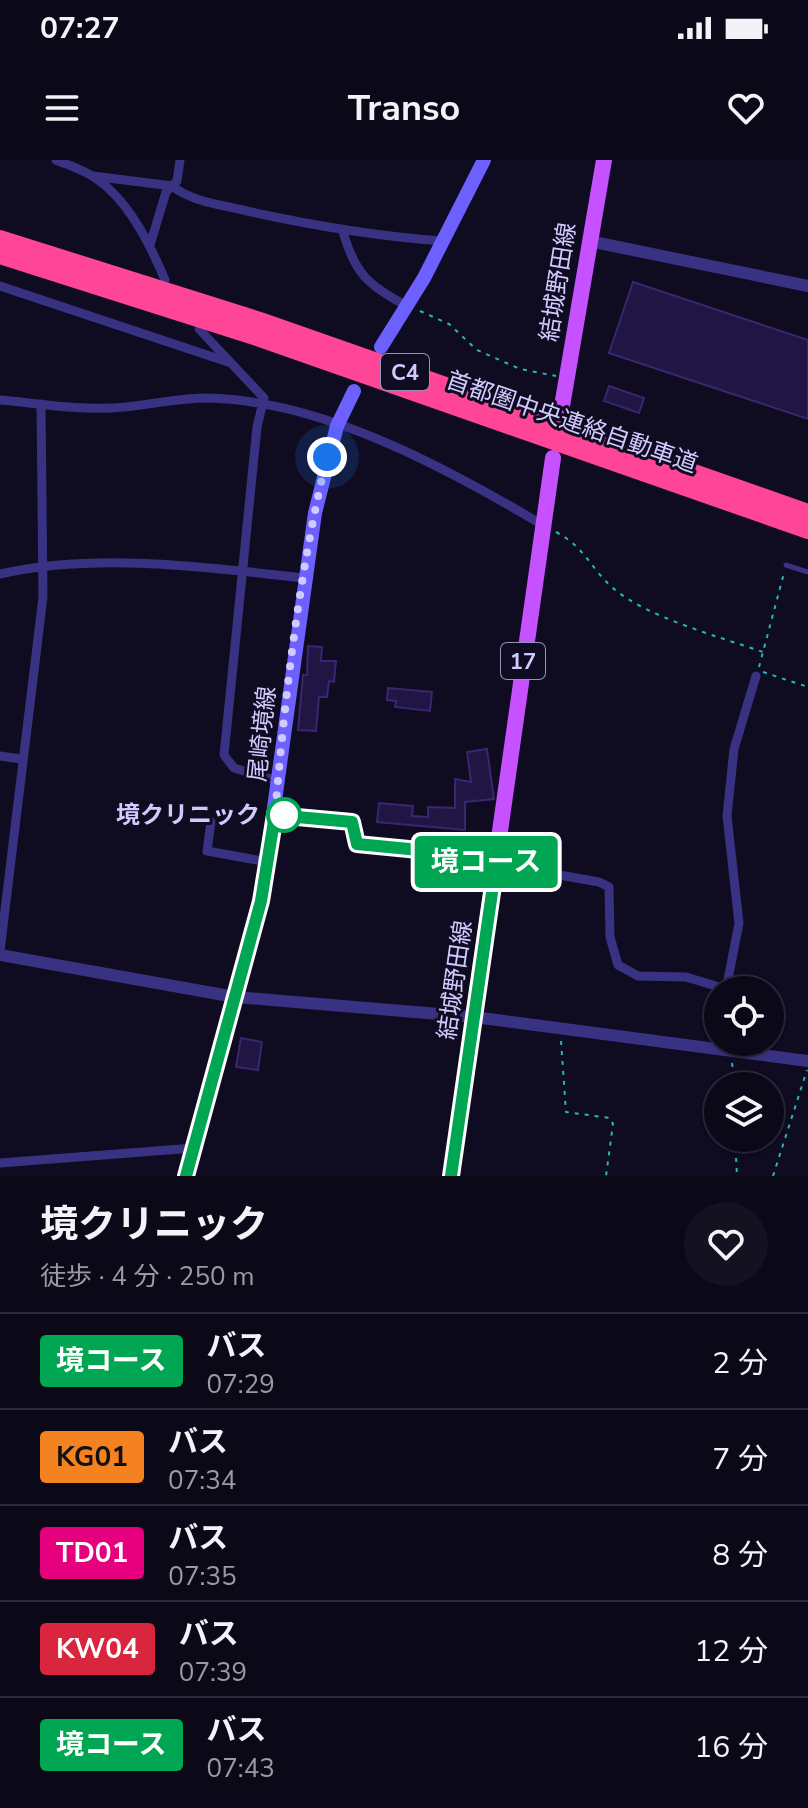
<!DOCTYPE html>
<html lang="ja">
<meta charset="utf-8">
<style>
body{margin:0;font-family:"Nunito Sans","Noto Sans JP",sans-serif;background:#141121;color:#f1f3f6;height:100vh;display:flex;flex-direction:column;font-size:30px;white-space:nowrap}
*{box-sizing:border-box;margin:0}
p{font-size:26px;color:#9a9aa2}
.icon{flex:none;width:44px;height:44px;fill:none;stroke:currentColor;stroke-width:2;stroke-linecap:round;stroke-linejoin:round}
.map{position:relative;height:1016px;overflow:hidden}
.side{display:flex;flex-direction:column;background:#0b0818;flex:1}
.side>*{flex:none}
.badge{padding:0 16px;border-radius:6px;font-size:28px;line-height:52px}
.controls{position:absolute;left:704px;top:816px;display:grid;gap:16px}
.controls a{display:grid;place-items:center;width:80px;height:80px;border-radius:50%;background:#0b0818;box-shadow:0 2px 6px #0004,0 0 0 2px #2b2937;font-size:40px}
.you{position:absolute;width:40px;height:40px;margin:-20px;border:6px solid #fff;border-radius:50%;background:#1a73e8;box-shadow:0 0 0 12px #1a73e833}
.map>.badge{position:absolute;translate:-50% -50%;box-shadow:0 0 0 4px #fff}
.round{display:grid;place-items:center;flex:none;width:84px;height:84px;border-radius:42px;background:#141121}
.headline{display:flex;align-items:center;justify-content:space-between;height:136px;padding:0 40px}
h1{font-size:38px;font-weight:700;line-height:60px}
ul{padding:0;list-style:none}
li{display:flex;align-items:center;gap:24px;height:96px;padding:0 40px;border-top:2px solid #2b2937}
li div{flex:1}
li b{display:block;font-size:30px}
li em{font-style:normal}
li .badge{min-width:88px;font-weight:700;text-align:center}
.status{display:flex;justify-content:space-between;align-items:center;height:56px;padding:0 40px;background:#0b0818;direction:ltr}
.status svg{height:22px;fill:currentColor}
header{display:flex;justify-content:space-between;align-items:center;height:104px;padding:0 40px;background:#0b0818;font-size:36px;font-weight:700}
.map>svg:first-child{display:block}
.building{fill:#211643;stroke:#382670;stroke-width:2}
.lines{fill:none;stroke-linecap:round;stroke-linejoin:round}
.path{stroke:#24b9b6;stroke-width:2;stroke-dasharray:4 6;stroke-linecap:butt}
.service{stroke:#393283;stroke-width:5}
.minor{stroke:#393283;stroke-width:9}
.tertiary{stroke:#393283;stroke-width:12}
.secondary{stroke:#6c61ff;stroke-width:14}
.primary{stroke:#c551ff;stroke-width:16}
.motorway{stroke:#ff4596;stroke-width:18}
.line-casing{stroke:#fff;stroke-width:18}
.line{stroke:#00a651;stroke-width:12}
.walk{stroke:#d2caff;stroke-width:8;stroke-dasharray:0 14.4}
.stop-dot{fill:#fff;stroke:#00a651;stroke-width:4}
.labels{text-anchor:middle;stroke-width:6;stroke-linejoin:round;paint-order:stroke}
.shield{fill:#0f0b20;stroke:#9891bc;stroke-width:2}
.shield-label{font-size:22px;font-weight:bold;fill:#d2caff}
.street-label{font-size:24px;fill:#d2caff;stroke:#0f0b20}
.stop-label{font-size:24px;font-weight:bold;fill:#d2caff;stroke:#0f0b20;text-anchor:end}
</style>
<div class="status"><b>07:27</b><svg viewBox="0 0 49 12"><path d="M0 12V9h3v3zM5 12V6h3v6zM10 12V3h3v9zM15 12V0h3v12zM26 1h20v11H26zM47 4h2v5h-2z"/></svg></div>
<header><svg class="icon" aria-label="menu" viewBox="0 0 24 24"><path d="M4 6h16M4 12h16M4 18h16"/></svg>Transo<svg class="icon" aria-label="heart" viewBox="0 0 24 24"><path d="M12 20l-8-8c-3-5 5-10 8-4 3-6 11-1 8 4z"/></svg></header>
<div class="map">
<svg width="808" height="1016" viewBox="0 0 808 1016">
<rect width="100%" height="100%" fill="#0f0b20"/>
<path class="building" d="M633 122 808 180V259L609 193Z
M609 226 644 238 639 253 604 241Z
M308 486 322 487 321 501H336L334 522 329 521 327 537H319L316 571 298 570 303 515H307Z
M388 528 432 532 430 551 395 547 396 541 387 540Z
M487 589 494 639 465 642V670L377 662 379 643 413 646 412 656 428 657V647L455 648V619L471 622 467 592Z
M241 878 262 882 258 910 236 907Z"/>
<g class="lines">
<path class="path" d="M420 151 449 164 477 190 520 209 556 216
M556 372C586 388 590 408 613 428 646 457 720 477 763 492
M759 507 784 413
M763 512 808 527
M561 881 566 952 610 958 613 964 606 1016
M732 903 735 926
M735 978 737 1016
M773 1016 807 910"/>
<path class="service" d="M786 405 808 412"/>
<path class="minor" d="M56 0C68 5 81 9 92 16 127 37 150 84 165 120
M93 16 172 26C192 42 223 45 247 51 315 66 374 76 443 81
M343 72C355 114 369 126 407 146
M150 85 166 32 177 21 180 0
M0 126 228 202
M199 169 264 238 257 267 224 595 234 608 278 621
M0 240C36 243 74 250 110 248 142 247 174 238 207 238 321 240 445 307 541 364
M0 414C97 392 205 407 304 418
M0 596 21 599
M275 655 352 662 357 684 419 690 599 722 609 727 610 777 618 805 638 816 686 817 726 829
M211 662 207 691 268 702
M0 791 43 437 41 244
M726 830 739 763 727 656 734 589 756 516
M0 1003 194 988"/>
<path class="tertiary" d="M589 81 808 126
M0 795 235 837 474 857 808 901"/>
<path class="secondary" d="M381 187 424 118 484 0
M186 1016 261 741 315 353 337 266 354 231"/>
<path class="primary" d="M561 252 604 0
M451 1016 553 298"/>
<path class="motorway" d="M0 79 260 161 808 353
M0 95 257 177 808 370"/>
</g>
<g class="lines">
<defs>
<path id="line" d="M186 1016 261 741 275 655 352 662 357 684 419 690 496 705 451 1016"/>
</defs>
<use href="#line" class="line-casing"/>
<use href="#line" class="line"/>
<path class="walk" d="M284 655H275C285 535 299 413 327 297"/>
</g>
<circle class="stop-dot" cx="284" cy="655" r="16"/>
<g class="labels">
<g class="shield">
<rect x="381" y="194" width="48" height="36" rx="6"/>
<rect x="501" y="483" width="44" height="36" rx="6"/>
</g>
<g class="shield-label">
<text x="405" y="220">C4</text>
<text x="523" y="509">17</text>
</g>
<g class="street-label">
<text transform="translate(558 122) rotate(-81)" y="8">結城野田線</text>
<text transform="translate(572 262) rotate(19)" y="8">首都圏中央連絡自動車道</text>
<text transform="translate(262 574) rotate(-84)" y="8">尾崎境線</text>
<text transform="translate(455 820) rotate(-82)" y="8">結城野田線</text>
</g>
<g class="stop-label">
<text x="260" y="663">境クリニック</text>
</g>
</g>
</svg>
<div class="controls">
<a><svg class="icon" aria-label="locate" viewBox="0 0 24 24"><circle cx="12" cy="12" r="6"/><path d="M12 2v4M12 18v4M2 12h4M18 12h4"/></svg></a>
<a><svg class="icon" aria-label="layers" viewBox="0 0 24 24"><path d="M12 4l9 5-9 5-9-5zM3 14l9 5 9-5"/></svg></a>
</div>
<div class="you" style="left:327px;top:297px"></div>
<b class="badge" style="left:486px;top:702px;background:#00a651;color:#fff">境コース</b>
</div>
<section class="side">
<div class="headline"><div><h1>境クリニック</h1><p>徒歩 · 4 分 · 250 m</p></div><a class="round"><svg class="icon" aria-label="heart" viewBox="0 0 24 24"><path d="M12 20l-8-8c-3-5 5-10 8-4 3-6 11-1 8 4z"/></svg></a></div>
<ul>
<li><span class="badge" style="background:#00a651;color:#fff">境コース</span><div><b>バス</b><p>07:29</p></div><em>2 分</em></li>
<li><span class="badge" style="background:#f58220;color:#111">KG01</span><div><b>バス</b><p>07:34</p></div><em>7 分</em></li>
<li><span class="badge" style="background:#e6007e;color:#fff">TD01</span><div><b>バス</b><p>07:35</p></div><em>8 分</em></li>
<li><span class="badge" style="background:#d7263d;color:#fff">KW04</span><div><b>バス</b><p>07:39</p></div><em>12 分</em></li>
<li><span class="badge" style="background:#00a651;color:#fff">境コース</span><div><b>バス</b><p>07:43</p></div><em>16 分</em></li>
</ul>
</section>
